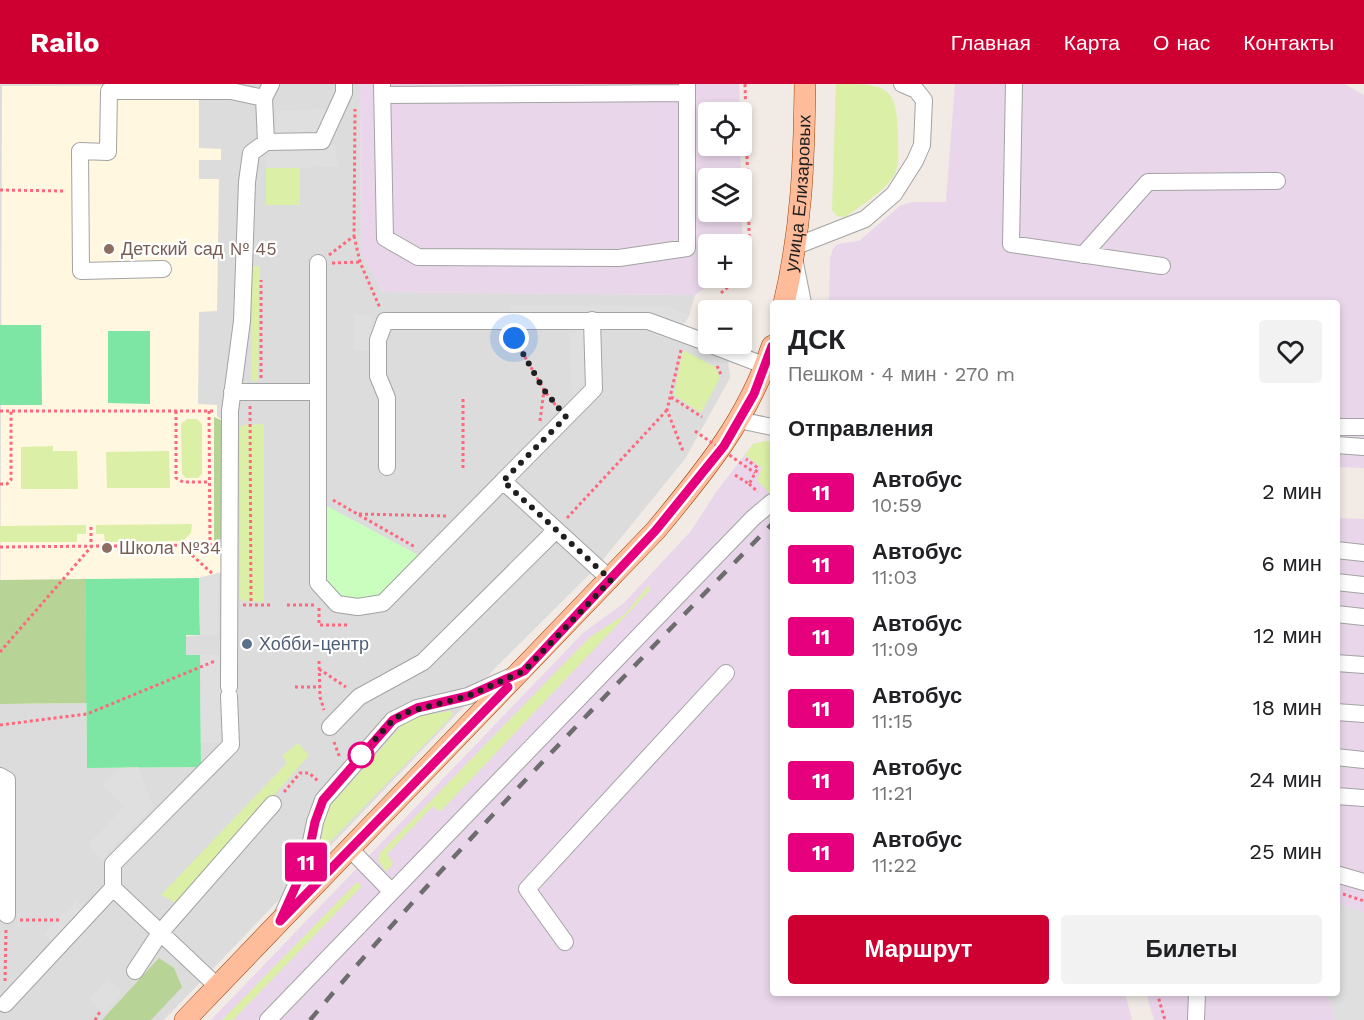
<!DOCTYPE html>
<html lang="ru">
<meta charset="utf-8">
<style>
body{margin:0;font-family:"Work Sans",sans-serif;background:#f2f2f2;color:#202124;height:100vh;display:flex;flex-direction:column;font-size:22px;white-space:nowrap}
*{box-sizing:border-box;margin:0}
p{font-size:20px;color:#757577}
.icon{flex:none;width:33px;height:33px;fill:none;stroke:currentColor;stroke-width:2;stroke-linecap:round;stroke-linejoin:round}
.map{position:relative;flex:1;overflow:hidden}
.drawer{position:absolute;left:770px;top:216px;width:570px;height:696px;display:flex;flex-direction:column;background:#fff;border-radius:6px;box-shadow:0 3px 9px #0003}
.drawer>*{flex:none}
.badge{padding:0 12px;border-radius:4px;font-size:21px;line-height:39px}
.tools{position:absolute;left:698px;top:18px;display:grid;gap:12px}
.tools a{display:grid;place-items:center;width:54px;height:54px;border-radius:6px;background:#fff;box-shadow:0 3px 9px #0003;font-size:30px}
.you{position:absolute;width:30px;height:30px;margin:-15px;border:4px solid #fff;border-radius:50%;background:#1a73e8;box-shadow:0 0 0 9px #1a73e833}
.map>.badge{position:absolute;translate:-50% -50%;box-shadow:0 0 0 3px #fff}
h2{padding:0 18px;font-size:22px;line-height:54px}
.round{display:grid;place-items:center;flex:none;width:63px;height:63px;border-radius:6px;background:#f2f2f2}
.overview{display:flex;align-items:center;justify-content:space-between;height:102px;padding:0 18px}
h1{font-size:28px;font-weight:700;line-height:45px}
.primary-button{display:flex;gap:12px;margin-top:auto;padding:12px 18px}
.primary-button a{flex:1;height:69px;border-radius:6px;background:#ce0032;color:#fff;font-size:24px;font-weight:700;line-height:69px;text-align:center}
.primary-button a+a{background:#f2f2f2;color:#202124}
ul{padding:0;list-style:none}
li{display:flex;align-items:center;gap:18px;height:72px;padding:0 18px}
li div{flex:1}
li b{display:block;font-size:22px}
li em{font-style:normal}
li .badge{min-width:66px;font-weight:700;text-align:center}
header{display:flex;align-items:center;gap:36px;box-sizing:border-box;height:84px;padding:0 30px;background:#ce0032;color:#fff}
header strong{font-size:28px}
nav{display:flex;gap:33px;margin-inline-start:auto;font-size:21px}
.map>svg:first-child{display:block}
.residential{fill:#dddcdc}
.industrial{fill:#e9d6ea;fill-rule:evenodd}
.education{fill:#fff7df}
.grass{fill:#dbefa7}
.forest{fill:#b7d396}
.park{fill:#c9febf}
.pitch{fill:#7de6a4}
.parking{fill:#dfdfdf}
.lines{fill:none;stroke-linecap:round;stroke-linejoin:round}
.minor-casing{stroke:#a3a3a3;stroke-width:18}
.major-casing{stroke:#9a4200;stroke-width:22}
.path{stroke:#ff677c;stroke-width:3;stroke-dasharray:3 3;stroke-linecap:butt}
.minor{stroke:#fff;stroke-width:16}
.major{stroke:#ffbc9b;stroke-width:21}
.rail{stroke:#6d6d6d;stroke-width:4.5;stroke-dasharray:12 12;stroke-linecap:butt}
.path-bridge{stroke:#ff677c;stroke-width:3;stroke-dasharray:3 3;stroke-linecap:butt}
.line-casing{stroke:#fff;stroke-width:14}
.line{stroke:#e6007e;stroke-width:9}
.walk{stroke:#1f1f1f;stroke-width:6;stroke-dasharray:0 10.8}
.education-dot{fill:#8d6e63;stroke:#fff;stroke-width:2}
.service-dot{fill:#5c6f8a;stroke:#fff;stroke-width:2}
.stop-dot{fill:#fff;stroke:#e6007e;stroke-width:3}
.labels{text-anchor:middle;stroke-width:4.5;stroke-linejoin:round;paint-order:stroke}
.street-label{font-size:18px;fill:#1f1f1f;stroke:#fff}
.education-label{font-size:18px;fill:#785e54;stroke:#fff;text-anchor:start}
.service-label{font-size:18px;fill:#4e5e75;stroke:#fff;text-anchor:start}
</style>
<header>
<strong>Railo</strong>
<nav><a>Главная</a><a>Карта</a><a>О нас</a><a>Контакты</a></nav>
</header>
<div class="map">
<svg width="1364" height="936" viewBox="0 0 1364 936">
<rect width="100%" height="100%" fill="#f1eae5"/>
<path class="residential" d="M0 0H360L361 168 383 208 695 211 689 232 675 253 728 276 730 294 685 375 597 483 495 584 467 619 164 936H0Z"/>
<path class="industrial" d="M360 0H739L740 28H708V62H740L743 177 741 160H708V194H719L695 211 383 208 361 168ZM708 94H741V128H708Z
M955 0H1344L1364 11V384L1337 383 1336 219H829L830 174 833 165 838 160 859 157 900 122 912 118H946Z
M765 357H772V909H1125L1132 936H211L583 549 624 519 691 447 717 407 753 360Z
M1337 434 1364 435V936H1154L1146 909H1336Z"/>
<path class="education" d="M217 1 199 13V64L221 65V76H199V95H219L217 227 199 228 198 320 217 321V332L223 337 222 454 214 457V466L222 471V488L199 494 200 551 186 552V571H200L201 683 87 684 86 619 0 620 2 2Z"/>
<path class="grass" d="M836 0C885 0 898 0 898 54 898 66 900 79 895 90 886 106 860 123 845 133L837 132 832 126Z
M266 84H300V121H266Z
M252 182H260L258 297H251Z
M683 266 717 284 720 294 701 329 674 311Z
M187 335H197L202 340V390L198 394H186L182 390 181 340Z
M264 340V518L243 517 240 514V344L243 341Z
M765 357H772V412L757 396 762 384 745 371 753 360Z
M53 362V367H77L78 405H21V363Z
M169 367 170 404H107L106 368Z
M192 440 191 449 183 457 105 458 104 450H96V441Z
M86 441V450H77V458H0V442Z
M648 502 651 505 440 728 433 722 387 770 393 780 386 788 378 776 380 769 590 553 624 531Z
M451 627 453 630 450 634 324 764 321 765 324 736 330 722 404 639 416 632Z
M298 659 309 671 179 821 161 811 287 679 282 672Z
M357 798 362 802 233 936H222Z"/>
<path class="forest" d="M214 333 223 337 222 454 214 457Z
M85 495 87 619 0 620V496Z
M159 874 174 884 182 903 151 936H102Z"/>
<path class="park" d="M325 421 422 473 381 516H339L326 499Z"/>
<path class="pitch" d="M0 241H41L42 321H0Z
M108 247H150V320L108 319Z
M199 494 200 551H186V571H200L201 683 87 684 85 495Z"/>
<path class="parking" d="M326 25 327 51 277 58 276 27Z
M336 61 337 83 266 84V63Z
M511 221 668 222 689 232 672 257 642 246H592L594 305 580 319 572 312 568 241H511Z
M354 231H372V267H354Z
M218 489V551H200L199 494Z
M200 571H221L222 659H201Z
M138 683 153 723 102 775 88 761 125 722 102 701 119 684Z
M76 817 89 830 58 862 44 850Z
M1337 820 1364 828V936H1334L1327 909H1336Z
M107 895 122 908 104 929 89 916Z"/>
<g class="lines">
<defs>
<path id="minor" d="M382 0 385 154 418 173 619 174 687 164V0
M1014 0 1011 160 1162 182
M382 11 687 9
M266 58 264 14 271 0
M796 162 865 135 894 110 915 77 922 61 924 16 916 6 902 0
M1083 171 1148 98 1277 97
M318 179V499L337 520 358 523 383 519 503 397 611 496
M795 179 803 219
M163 185 81 187 80 67 108 68 109 7H231L264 14
M709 260 766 282
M232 308H318
M739 336 772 343
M1336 343H1364
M1336 361 1364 363
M387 383V314L378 292V256L385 237H648L708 259
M503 397 594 305 592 236
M1336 466 1364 469
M1336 498 1364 501
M1336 530 1364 533
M1336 579 1364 581
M229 603 230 327 242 237 247 98 251 69 266 58 322 57 344 9V0
M1336 628 1364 630
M330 643 359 613 423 578 556 446
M1336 673 1364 676
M0 692 7 696V831
M1336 712 1364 714
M350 765 391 807
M1336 790 1364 798
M113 804 217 902
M283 830 307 777 315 738 323 716 393 636 417 624 468 612 512 592
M565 858 527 805 726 589
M135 887 160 849 273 720
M5 920 113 804V780L231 661 229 612
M268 936 753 434 772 418
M1196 936 1197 909"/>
<g id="major">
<path id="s1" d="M784 219C802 143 804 77 805 0"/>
<path d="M185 936 656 446C705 387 748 335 772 262"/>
</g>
</defs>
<use href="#minor" class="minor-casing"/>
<use href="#major" class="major-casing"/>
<path class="path" d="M0 106 64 107
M354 152 360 178 380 224
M329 171 354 152 355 25
M332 179 360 178
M741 191 750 183 745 0
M721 209 738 194
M513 252 544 306 557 323
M681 266 667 326 683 367
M717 282 722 293
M261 294V196
M671 313 702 333
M463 315V384
M250 322 251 521
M0 327H216
M176 327V394L183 398H210
M209 327 210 461
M540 337 544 306
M735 391 749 400 758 384 746 375
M0 400H7L11 396V327
M749 400 758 408
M333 416 415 463
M359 430 446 432
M567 434 667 326
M0 463 214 461
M183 463 214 491
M243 521H271
M287 521H316
M319 524V541H348
M0 568 91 463V441
M319 577 320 613 324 626
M319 585 346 603
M295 603H320
M0 641 87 630 215 577
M334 658 340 674
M284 708 300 689H309L319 698
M1343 810 1364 817
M20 836H62
M5 897 6 846
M1157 909 1165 936
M95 936 101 926"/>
<use href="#minor" class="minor"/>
<use href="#major" class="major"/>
<path class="rail" d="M310 936C456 763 615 602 772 440"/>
<path class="path-bridge" d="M695 347 755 389"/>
</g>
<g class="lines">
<defs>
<path id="line" d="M508 603 280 837 307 777 315 738 323 716 393 636 417 624 468 612 524 587 656 446 724 362 754 310 772 262"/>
</defs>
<use href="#line" class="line-casing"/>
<use href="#line" class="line"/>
<path class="walk" d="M361 671 393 636 404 629 468 612 524 587 611 496 503 397 566 333 544 306 514 254"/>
</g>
<g class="education-dot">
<circle cx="109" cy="165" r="6"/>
<circle cx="107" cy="464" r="6"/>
</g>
<circle class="service-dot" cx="247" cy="560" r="6"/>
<circle class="stop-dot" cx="361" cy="671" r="12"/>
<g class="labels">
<g class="street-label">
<text dy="6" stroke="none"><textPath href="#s1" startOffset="111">улица Елизаровых</textPath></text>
</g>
<g class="education-label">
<text x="121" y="171">Детский сад № 45</text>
<text x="119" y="470">Школа №34</text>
</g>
<g class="service-label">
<text x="259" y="566">Хобби-центр</text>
</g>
</g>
</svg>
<div class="tools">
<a><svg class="icon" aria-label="locate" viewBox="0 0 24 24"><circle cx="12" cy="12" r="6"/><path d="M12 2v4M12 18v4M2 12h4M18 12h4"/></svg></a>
<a><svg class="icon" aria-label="layers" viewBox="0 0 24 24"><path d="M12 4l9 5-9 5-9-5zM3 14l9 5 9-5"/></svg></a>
<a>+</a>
<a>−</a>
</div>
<div class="you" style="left:514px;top:254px"></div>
<b class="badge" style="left:306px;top:778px;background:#e6007e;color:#fff">11</b>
<section class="drawer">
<div class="overview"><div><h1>ДСК</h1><p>Пешком · 4 мин · 270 m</p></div><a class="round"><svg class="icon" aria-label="heart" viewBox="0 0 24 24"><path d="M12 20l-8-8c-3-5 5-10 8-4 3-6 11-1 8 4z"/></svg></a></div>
<h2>Отправления</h2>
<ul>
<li><span class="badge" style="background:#e6007e;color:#fff">11</span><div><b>Автобус</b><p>10:59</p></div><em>2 мин</em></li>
<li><span class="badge" style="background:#e6007e;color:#fff">11</span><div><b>Автобус</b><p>11:03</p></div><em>6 мин</em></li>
<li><span class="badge" style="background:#e6007e;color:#fff">11</span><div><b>Автобус</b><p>11:09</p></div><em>12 мин</em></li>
<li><span class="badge" style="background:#e6007e;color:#fff">11</span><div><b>Автобус</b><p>11:15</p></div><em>18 мин</em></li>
<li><span class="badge" style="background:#e6007e;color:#fff">11</span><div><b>Автобус</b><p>11:21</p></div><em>24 мин</em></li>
<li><span class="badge" style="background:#e6007e;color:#fff">11</span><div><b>Автобус</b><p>11:22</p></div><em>25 мин</em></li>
</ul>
<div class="primary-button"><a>Маршрут</a><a>Билеты</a></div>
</section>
</div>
